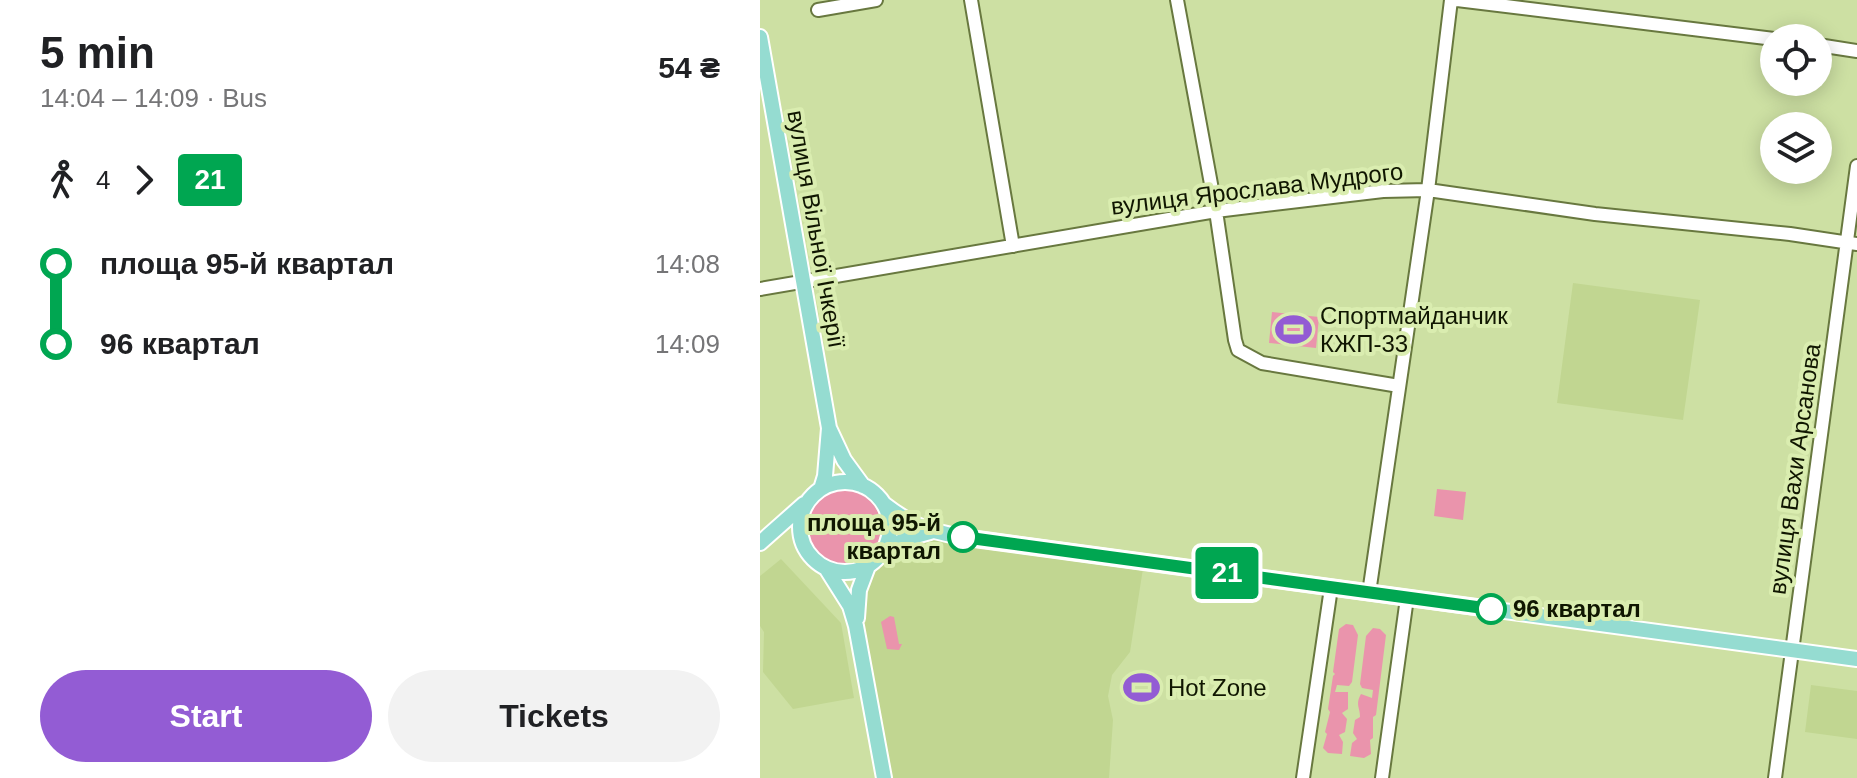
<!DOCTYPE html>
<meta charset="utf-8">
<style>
body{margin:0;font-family:Helvetica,sans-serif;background:#f2f2f2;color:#202124;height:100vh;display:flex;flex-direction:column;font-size:30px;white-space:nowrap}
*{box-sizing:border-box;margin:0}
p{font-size:26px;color:#757577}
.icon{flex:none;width:44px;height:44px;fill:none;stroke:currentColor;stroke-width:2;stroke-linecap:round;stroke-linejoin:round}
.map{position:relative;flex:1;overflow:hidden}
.details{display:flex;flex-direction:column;background:#fff;width:760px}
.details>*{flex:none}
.badge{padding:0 16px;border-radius:6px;font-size:28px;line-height:52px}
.fabs{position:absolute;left:1000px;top:24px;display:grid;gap:16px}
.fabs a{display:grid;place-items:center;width:72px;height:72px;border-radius:50%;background:#fff;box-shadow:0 4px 20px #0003;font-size:40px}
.map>.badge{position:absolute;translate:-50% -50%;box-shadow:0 0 0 4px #fff}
.legs{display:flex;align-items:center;gap:12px;height:88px;padding:0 40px;font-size:26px}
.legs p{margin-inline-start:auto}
.headline{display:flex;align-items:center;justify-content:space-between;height:136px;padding:0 40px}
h1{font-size:44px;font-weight:600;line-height:60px}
.cta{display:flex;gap:16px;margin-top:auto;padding:16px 40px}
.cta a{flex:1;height:92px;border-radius:48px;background:#935cd4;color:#fff;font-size:32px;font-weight:600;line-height:92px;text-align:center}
.cta a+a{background:#f2f2f2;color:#202124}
ul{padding:0 40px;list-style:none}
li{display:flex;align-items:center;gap:28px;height:80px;font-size:30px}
li i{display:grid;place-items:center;width:12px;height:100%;margin:0 10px;background:currentColor}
li i::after{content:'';width:20px;height:20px;margin:-10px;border:6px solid;border-radius:50%;background:#fff}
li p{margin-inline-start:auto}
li:first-child i{background:linear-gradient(#0000 50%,currentColor 0)}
li:last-child i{background:linear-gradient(currentColor 50%,#0000 0)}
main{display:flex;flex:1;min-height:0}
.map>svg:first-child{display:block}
.built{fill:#c1d691}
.green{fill:#ea94ac}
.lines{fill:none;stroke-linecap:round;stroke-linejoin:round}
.minor-casing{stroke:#68783f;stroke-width:16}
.major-casing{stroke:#fff;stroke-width:18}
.minor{stroke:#fff;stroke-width:12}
.major{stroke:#95dcd1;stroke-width:14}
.line-1-casing{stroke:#fff;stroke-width:18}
.line-1{stroke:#00a651;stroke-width:12}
.stop-1-dot{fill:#fff;stroke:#00a651;stroke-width:4}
.labels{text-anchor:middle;stroke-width:8;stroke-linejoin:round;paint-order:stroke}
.street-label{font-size:24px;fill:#101601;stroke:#daedb0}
.poi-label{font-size:24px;fill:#101601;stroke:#daedb0;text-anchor:start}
.stop-label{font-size:24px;font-weight:bold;fill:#101601;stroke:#daedb0;text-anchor:end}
</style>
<main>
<section class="details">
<div class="headline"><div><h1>5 min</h1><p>14:04 – 14:09 · Bus</p></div><b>54 ₴</b></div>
<div class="legs"><svg class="icon" aria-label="walk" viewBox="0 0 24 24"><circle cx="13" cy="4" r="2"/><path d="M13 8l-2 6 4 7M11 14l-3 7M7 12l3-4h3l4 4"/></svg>4<svg class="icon" aria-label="forward" viewBox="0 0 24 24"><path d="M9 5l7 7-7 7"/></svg><b class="badge" style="background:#00a651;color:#fff">21</b></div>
<ul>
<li><i style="color:#00a651"></i><b>площа 95-й квартал</b><p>14:08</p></li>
<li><i style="color:#00a651"></i><b>96 квартал</b><p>14:09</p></li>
</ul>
<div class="cta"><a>Start</a><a>Tickets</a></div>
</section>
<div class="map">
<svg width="1097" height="778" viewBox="0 0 1097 778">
<rect width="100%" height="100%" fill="#cde0a3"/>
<path class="built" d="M813 283 940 300 923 420 797 403Z
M172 537 384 562 370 652 352 675 348 696 353 720 349 778H124L100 648 104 595 113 574 128 559 150 544Z
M21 559 81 623 94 698 33 709 3 672 4 632 0 626V576Z
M1051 685 1097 691V739L1045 732Z"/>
<path class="green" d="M512 312 559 317 556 348 509 343Z
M677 489 706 492 703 520 674 516Z
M47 527a37 37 0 1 1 74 0a37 37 0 1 1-74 0Z
M130 616 134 617 139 644H142L139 650 127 649 121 622Z
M586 624 593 625 598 635 592 682 589 686 577 685 575 692H588V709L582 713 587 719 585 732 579 735 583 742 582 754 568 753 563 748 567 734 565 732 570 712 568 709 573 676 575 674 573 672 579 629Z
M613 628 620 629 626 635 616 715 613 717V738L610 740 611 754 604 758 590 756 592 743 597 739 593 733 595 720 600 717C600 707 595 705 601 694L612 698 613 690 602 688 600 684 606 636Z"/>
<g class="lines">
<defs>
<path id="minor" d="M211 0 253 246
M417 0 456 211 475 340 478 350 502 363 639 386
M697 0 1014 39
M58 10 116 0
M1058 45 1097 51
M0 289 456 211 623 191 668 190 835 214 1030 234 1097 244
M609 593 668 190 691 0
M543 778 571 588
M622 778 647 598
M1015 778 1097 166"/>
<path id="major" d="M0 37 69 428 84 460 103 486
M40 527a45 45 0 1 1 90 0a45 45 0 1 1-90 0Z
M61 489 65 476 69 428
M124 504C155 528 169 531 207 538L1097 659
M0 543 44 504
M124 551 145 539 170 532
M66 568 90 606 96 626 124 778
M97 618 99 590 108 566"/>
</defs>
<use href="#minor" class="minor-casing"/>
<use href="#major" class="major-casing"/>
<use href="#minor" class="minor"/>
<use href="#major" class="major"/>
</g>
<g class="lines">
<defs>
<path id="line-1" d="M203 537 731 609"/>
</defs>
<use href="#line-1" class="line-1-casing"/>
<use href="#line-1" class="line-1"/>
</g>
<defs>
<symbol id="stadium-bare" viewBox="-9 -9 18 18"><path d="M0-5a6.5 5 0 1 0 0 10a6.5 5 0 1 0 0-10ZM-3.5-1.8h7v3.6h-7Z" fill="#935cd4" stroke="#daedb0" stroke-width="2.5" paint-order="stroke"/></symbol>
</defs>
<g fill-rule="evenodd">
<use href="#stadium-bare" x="508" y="304" width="51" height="51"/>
<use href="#stadium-bare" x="356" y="662" width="51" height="51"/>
</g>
<g class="stop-1-dot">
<circle cx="203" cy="537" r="14"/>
<circle cx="731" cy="609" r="14"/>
</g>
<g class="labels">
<g class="street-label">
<text transform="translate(497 189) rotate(-7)" y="8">вулиця Ярослава Мудрого</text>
<text transform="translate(56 229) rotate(80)" y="8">вулиця Вільної Ічкерії</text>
<text transform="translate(1035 469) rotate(-82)" y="8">вулиця Вахи Арсанова</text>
</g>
<g class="poi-label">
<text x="560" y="324">Спортмайданчик<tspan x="560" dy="28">КЖП-33</tspan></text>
<text x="408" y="696">Hot Zone</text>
</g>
<g class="stop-label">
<text x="181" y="531">площа 95-й<tspan x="181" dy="28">квартал</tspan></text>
<text x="753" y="617" text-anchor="start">96 квартал</text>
</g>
</g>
</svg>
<div class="fabs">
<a><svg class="icon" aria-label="locate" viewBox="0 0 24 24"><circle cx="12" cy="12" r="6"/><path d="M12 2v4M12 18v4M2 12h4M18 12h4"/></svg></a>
<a><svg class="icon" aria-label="layers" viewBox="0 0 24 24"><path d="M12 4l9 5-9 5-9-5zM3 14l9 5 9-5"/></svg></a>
</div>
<b class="badge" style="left:467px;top:573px;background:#00a651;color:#fff">21</b>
</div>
</main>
